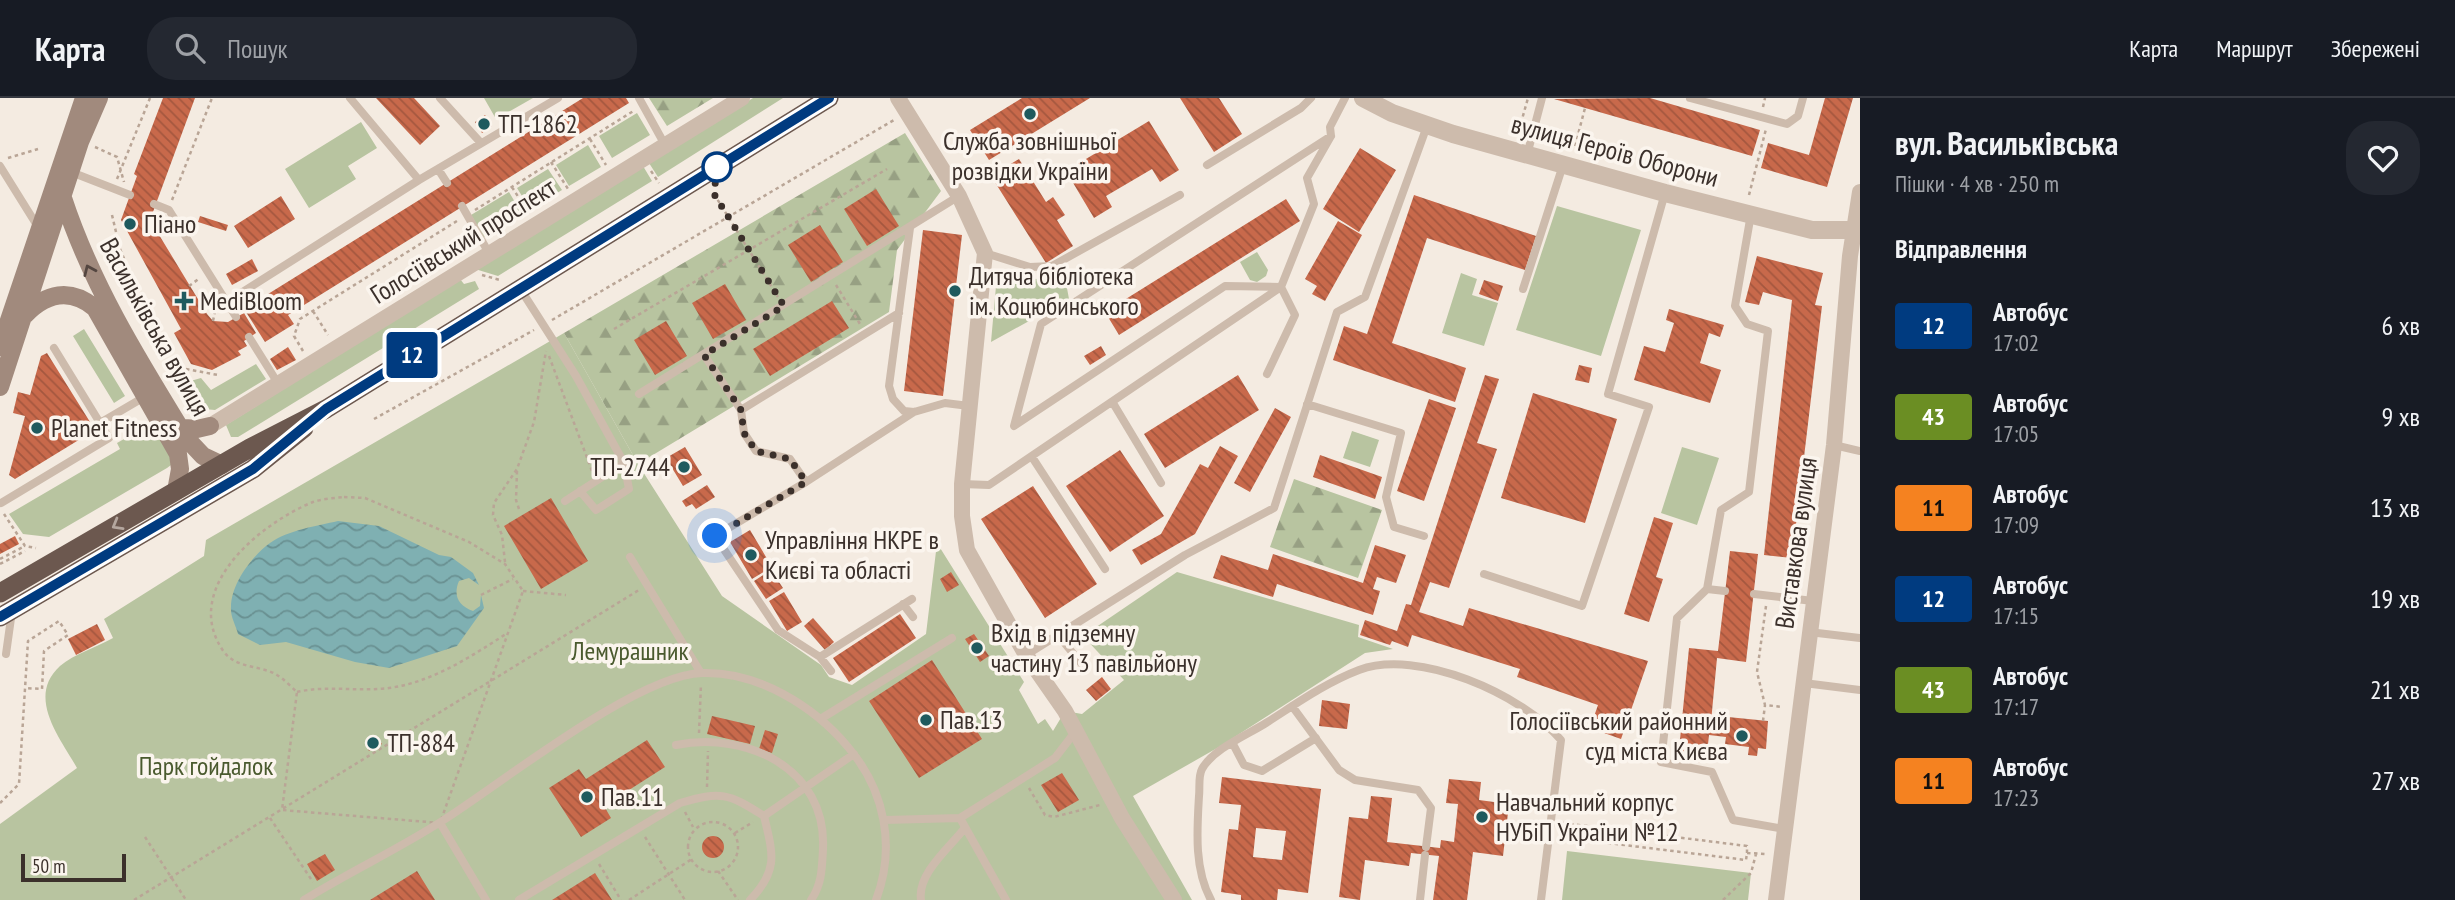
<!DOCTYPE html>
<html lang="uk">
<meta charset="utf-8">
<style>
body{margin:0;font-family:"PT Sans Narrow",sans-serif;background:#242831;color:#f1f3f6;height:100vh;display:flex;flex-direction:column;font-size:26px;white-space:nowrap}
*{box-sizing:border-box;margin:0}
p{font-size:23px;color:#9ea1a6}
.icon{flex:none;width:38px;height:38px;fill:none;stroke:currentColor;stroke-width:2;stroke-linecap:round;stroke-linejoin:round}
.map{position:relative;flex:1;overflow:hidden}
.drawer{display:flex;flex-direction:column;background:#171b24;width:595px}
.drawer>*{flex:none}
.badge{padding:0 14px;border-radius:5px;font-size:24px;line-height:46px}
.scale{position:absolute;left:21px;bottom:18px;width:105px;box-sizing:border-box;padding-left:7px;border:4px solid #3b302b;border-top:0;font-size:19px;line-height:24px;white-space:nowrap;color:#3b302b;-webkit-text-stroke:5px #fbf5ee;paint-order:stroke}
.you{position:absolute;width:35px;height:35px;margin:-18px;border:5px solid #fff;border-radius:50%;background:#1a73e8;box-shadow:0 0 0 10px #1a73e833}
.map>.badge{position:absolute;translate:-50% -50%;box-shadow:0 0 0 4px #fff}
h2{padding:0 35px;font-size:26px;line-height:63px}
.round{display:grid;place-items:center;flex:none;width:74px;height:74px;border-radius:28px;background:#242831}
.headline{display:flex;align-items:center;justify-content:space-between;height:119px;padding:0 35px}
h1{font-size:33px;font-weight:700;line-height:52px}
ul{padding:0;list-style:none}
li{display:flex;align-items:center;gap:21px;height:91px;padding:0 35px}
li div{flex:1}
li b{display:block;font-size:26px}
li em{font-style:normal}
li .badge{min-width:77px;font-weight:700;text-align:center}
header{display:flex;align-items:center;gap:42px;box-sizing:border-box;height:98px;padding:0 35px;background:#171b24;border-bottom:2px solid #363941}
header strong{font-size:33px}
nav{display:flex;gap:38px;margin-inline-start:auto;font-size:24px}
.search{width:490px;height:63px;background:#242831;display:flex;align-items:center;gap:18px;box-sizing:border-box;padding:0 24px;border-radius:28px;color:#9ea1a6;font-size:26px}
main{display:flex;flex:1;min-height:0}
.map>svg:first-child{display:block}
.green{fill:#b8c4a0}
.forest{fill:url(#forest-firs)}
.water{fill:url(#water-waves)}
.building{fill:url(#building-back-hatch);fill-rule:evenodd}
.lines{fill:none;stroke-linecap:round;stroke-linejoin:round}
.path{stroke:#b9a596;stroke-width:2.5;stroke-dasharray:3.5 3.5;stroke-linecap:butt}
.service{stroke:#cdbbac;stroke-width:8}
.minor{stroke:#cdbbac;stroke-width:16}
.tertiary{stroke:#cdbbac;stroke-width:18}
.secondary{stroke:#a18a7d;stroke-width:18}
.trunk{stroke:#6c584f;stroke-width:19}
.oneway{stroke:#544640}
.oneway2{stroke:#b4a69e}
.line-casing{stroke:#fff;stroke-width:16}
.line{stroke:#003b80;stroke-width:10}
.walk{stroke:#3b302b;stroke-width:7;stroke-dasharray:0 12.6}
.poi-dot{fill:#1f5a5e;stroke:#fbf5ee;stroke-width:2.5}
.stop-dot{fill:#fff;stroke:#003b80;stroke-width:3.5}
.labels{text-anchor:middle;stroke-width:7;stroke-linejoin:round;paint-order:stroke}
.poi-label{font-size:26px;fill:#3b302b;stroke:#fbf5ee;text-anchor:start}
.street-label{font-size:26px;fill:#3b302b;stroke:#fbf5ee}
.park-label{font-size:26px;fill:#4a5a2e;stroke:#fbf5ee}
</style>
<header>
<strong>Карта</strong>
<div class="search"><svg class="icon" aria-label="search" viewBox="0 0 24 24"><circle cx="10" cy="10" r="6"/><path d="M15 15l6 6"/></svg>Пошук</div>
<nav><a>Карта</a><a>Маршрут</a><a>Збережені</a></nav>
</header>
<main>
<div class="map">
<svg width="1860" height="802" viewBox="0 0 1860 802">
<defs>
<pattern id="forest-firs" width="22" height="20" patternUnits="userSpaceOnUse" patternTransform="scale(1.75)"><rect width="22" height="20" fill="#b8c4a0"/><path d="M5 1l3.5 6h-7zM16 11l3.5 6h-7z" fill="#97a083"/></pattern>
<pattern id="water-waves" width="16" height="10" patternUnits="userSpaceOnUse" patternTransform="scale(1.75)"><rect width="16" height="10" fill="#7fb0b2"/><path d="M0 5q4-4 8 0t8 0" fill="none" stroke="#699091"/></pattern>
<pattern id="building-back-hatch" width="6" height="6" patternUnits="userSpaceOnUse" patternTransform="scale(1.75)"><rect width="6" height="6" fill="#c8694b"/><path d="M-1 5l2 2M0 0l6 6M5-1l2 2" fill="none" stroke="#a4573f"/></pattern>
</defs>
<rect width="100%" height="100%" fill="#f4ebe1"/>
<path class="green" d="M484 0H533L496 21Z
M753 0H783L658 79 649 65Z
M637 15 650 37 612 60 599 38Z
M361 24 377 50 348 68 356 81 309 110 285 71Z
M588 47 601 69 569 88 556 67Z
M643 68 652 83 498 178 475 171Z
M548 71 562 92 530 111 517 90Z
M509 94 522 116 484 139 471 117Z
M1557 108 1641 132 1601 258 1516 232Z
M1257 154 1268 172 1266 178 1257 184 1250 182 1240 164Z
M1004 174 1036 181 1064 174 1069 201 991 244 997 177Z
M1461 175 1477 181 1472 197 1498 205 1484 248 1442 235Z
M460 181 464 186 475 183 479 191 238 339H231L226 327Z
M84 231 125 298 114 305 73 238Z
M564 235 638 366 722 498 821 567 829 579 852 587 926 536 937 445 1024 584 1019 592 1038 626 1045 621 1053 633 1065 613 1082 616 1124 582 1083 538 1177 474 1359 527 1358 539 1393 551 1365 555 1219 649 1133 698 1192 802H0V726L77 670C60 640 26 599 60 568 74 556 97 549 113 540L104 521 204 458 206 442Z
M256 266 266 281 215 312 204 311 187 284 201 280 211 292Z
M152 325 169 352 171 367 167 370 49 439 23 436 9 416 120 351 117 345Z
M1352 333 1379 342 1370 369 1343 360Z
M1682 349 1719 360 1697 427 1661 415Z
M1567 753 1751 775 1748 802H1562Z"/>
<path class="forest" d="M649 0H713L667 28Z
M905 35 941 93 897 152 889 214 638 366 564 235Z
M1294 381 1382 412 1358 480 1270 449Z"/>
<path class="water" d="M338 423 379 428 439 457 451 459 473 475 479 487 469 480 459 483C453 497 458 508 473 513L480 508 481 497 484 510 457 548 389 570 355 564 286 544 260 547 238 536C236 528 230 518 231 509 231 486 252 458 270 445 288 432 317 428 338 423Z"/>
<path class="building" d="M163 0H195L150 122 207 216 213 223 228 224 244 215 256 235 244 243 247 248 238 253 241 257 212 272 191 266 174 235 181 231 121 122 137 78 134 76Z
M376 0H414L440 28 420 47Z
M583 0H626L629 5 288 217 294 226 265 244 244 211Z
M1022 0H1090L989 62 970 32Z
M1180 0H1219L1242 36 1214 54Z
M1650 0 1760 32 1752 58 1554 1Z
M1825 0H1853L1827 89 1761 70 1768 45 1809 57Z
M485 17 492 28 482 35 475 24Z
M1149 23 1179 72 1160 84 1152 71 1106 98 1112 109 1094 120 1066 73Z
M1360 50 1396 72 1359 134 1323 111Z
M1019 61 1046 104 1053 99 1065 117 1057 122 1073 148 1046 165 991 78Z
M876 91 899 128 867 148 844 111Z
M1414 97 1536 138 1525 172 1427 140 1392 245 1466 270 1455 304 1333 262 1344 228 1367 236Z
M281 98 295 121 248 150 234 128Z
M1286 101 1300 123 1119 237 1105 214Z
M200 118 228 127 226 133 198 124Z
M1338 123 1362 137 1325 203 1312 196 1317 188 1305 181Z
M820 127 843 164 811 184 788 147Z
M923 132 962 137 943 298 904 293Z
M1757 158 1823 175 1815 207 1822 208 1792 460 1764 457 1792 202 1763 194 1759 207 1745 204Z
M252 161 258 173 232 187 226 176Z
M1484 182 1503 188 1498 203 1479 196Z
M725 186 746 222 713 241 692 205Z
M832 203 849 230 770 278 753 251Z
M1669 211 1724 227 1720 239 1709 235 1700 265 1721 272 1710 305 1634 282 1644 248 1665 254 1674 225 1666 222Z
M666 223 687 258 655 277 634 242Z
M1101 248 1106 257 1090 267 1084 258Z
M288 249 296 262 277 272 270 261Z
M47 255 95 332 15 381 9 377 25 318 13 315 18 294 30 297 41 258Z
M1579 267 1592 270 1589 285 1575 282Z
M1238 277 1259 312 1165 370 1144 336Z
M1485 277 1499 281 1477 345 1497 351 1449 490 1430 484 1419 514 1463 528 1469 510 1648 563 1621 641 1590 630 1598 607 1517 579 1520 571 1412 537 1408 549 1392 543 1390 547 1360 537 1365 522 1397 533 1406 506 1411 507Z
M1533 295 1617 321 1585 425 1501 400Z
M1429 301 1456 310 1424 403 1397 393Z
M1275 310 1291 319 1250 394 1234 385Z
M1220 348 1238 358 1195 436 1141 467 1132 452 1161 436 1200 366 1208 370Z
M685 349 702 377 683 388 666 360Z
M1120 352 1164 418 1110 454 1066 388Z
M1320 357 1382 379 1375 401 1313 379Z
M707 387 715 399 696 411 692 406 686 409 682 403Z
M1033 388 1097 486 1045 520 981 421Z
M551 400 588 463 541 491 504 428Z
M1654 419 1673 425 1656 479 1663 481 1649 524 1624 516Z
M750 432 772 469 752 481 730 444Z
M15 438 19 446 0 456V446Z
M1375 447 1406 457 1396 485 1377 479 1373 491 1380 493 1373 517 1277 486 1273 499 1213 480 1221 457 1268 472 1273 456 1363 485Z
M1730 453 1758 456 1746 564 1717 560 1711 624 1727 626 1728 619 1768 623 1766 651 1758 650 1757 658 1748 657 1749 649 1725 646 1726 639 1709 637 1706 665 1678 662 1689 550 1718 553Z
M771 472 783 490 766 501 754 483Z
M951 474 959 487 947 494 940 481Z
M784 494 802 524 787 533 769 503Z
M900 516 916 540 849 584 833 560Z
M813 520 834 544 825 552 804 528Z
M97 526 105 542 76 557 68 541Z
M974 536 989 558 980 564 965 541Z
M932 562 982 641 919 680 869 603Z
M1102 579 1111 591 1096 603 1086 592Z
M1322 602 1350 606 1347 631 1319 628Z
M712 618 755 628 750 646 707 636Z
M765 632 778 636 772 655 759 651Z
M377 638 382 646 369 653 365 645Z
M647 642 665 669 604 708 611 720 581 739 549 690 579 671 586 681Z
M1062 675 1079 702 1058 714 1041 687Z
M1222 679 1321 691 1308 795 1278 791 1277 802H1241V797L1221 794 1229 731 1238 732 1241 707 1219 705ZM1256 730 1286 733 1282 762 1253 759Z
M1449 681 1481 684 1479 702 1509 706 1503 758 1473 754 1467 802H1433L1439 758 1411 755 1409 768 1365 762 1360 802 1339 799 1349 719 1368 721 1371 698 1392 700 1387 744 1440 750 1441 742 1454 744 1458 706 1446 705Z
M702 749a11 11 0 1 1 22 0a11 11 0 1 1-22 0Z
M325 756 335 772 317 783 307 766Z
M417 773 435 802H370Z
M595 775 612 802H552Z"/>
<g class="lines">
<path class="path" d="M1763 9 1765 0
M1519 32 1528 0
M590 41 606 67
M1575 48 1585 10
M95 49 117 59 124 84
M8 60 38 51
M551 64 568 91
M651 73 659 85
M117 81 150 0
M512 89 529 116
M714 96 778 199
M1749 97 1766 31
M172 102 212 0
M475 112 635 12
M112 117 120 151 135 187
M157 134 168 130
M482 177 500 182
M836 187 860 226
M189 188 200 180
M313 213 328 237
M552 222 894 22
M213 223 216 208
M614 231 887 71
M303 253 294 238 300 221 457 123
M549 258 592 373
M186 271 218 277
M374 321 534 232
M517 373 516 402 519 411
M344 399 365 400 469 444 505 466 523 493 440 725 282 712 297 594C291 589 284 581 277 577 261 567 237 571 224 554 179 491 261 425 313 404 322 401 334 400 344 399Z
M4 416 25 448 36 450
M0 461 25 448
M505 464 502 437 493 417 494 405 517 371 534 324 546 253
M0 466 25 453
M523 493 566 497
M481 497 513 481
M1766 508 1757 574 1765 607 1783 609
M297 594C327 587 359 594 389 590 433 584 470 559 506 536
M1763 623 1765 607
M699 635 701 586
M707 689 708 653
M1029 690 1045 717 1054 719 1100 707
M0 705 19 686 28 543 59 523 68 537 44 553 42 591 25 590
M685 714 693 729
M270 720 313 784
M688 749a25 25 0 1 1 50 0a25 25 0 1 1-50 0Z
M1563 725 1747 748V755
M1506 731 1537 736
M735 735 753 724
M145 739 186 802
M645 739 685 802
M1559 739 1746 762 1747 755
M1747 755 1766 756
M599 766 621 802
M718 773 738 802
M134 802 639 492
M629 802 692 761
M1723 802 1751 775 1756 756"/>
<path class="service" d="M350 0 419 82
M440 0 481 45
M639 0 665 47
M1690 0 1787 26 1798 18 1803 0
M1527 57 1542 0
M1207 67 1301 10 1311 0
M0 68 38 129
M438 71 447 85
M71 74 130 97
M154 106 169 112 236 219
M462 108 490 157
M1751 116 1735 208 1747 226 1768 233 1749 394 1721 412 1707 491 1677 520 1661 664 1712 674 1733 722 1784 731
M910 130 889 288 893 301 904 313 914 314 945 305 969 308
M985 155 1030 169 1052 168 1180 97
M1523 191 1563 67
M521 192 576 278 624 365 629 391 596 412 580 393
M227 204 419 82 558 0
M249 239 279 287
M54 250 100 325
M704 257 741 312 744 335 756 353 790 361 806 384
M1267 276 1295 217 1281 189 1225 188 1014 328 1041 226 1331 38
M639 296 959 98
M1113 305 1161 385
M1307 306 1401 335 1386 399 1394 429 1424 438
M741 312 899 215
M1834 347 1860 353
M1032 359 1105 471
M962 386 989 387 1281 189 1314 106 1307 80 1331 38 1330 29 1345 0
M565 403 624 365
M1 405 109 340 100 325 146 298
M630 459 701 575
M1484 476 1582 508 1649 309 1608 296 1665 95
M1707 491 1725 493
M1754 496 1813 503
M912 501 820 559 778 532 715 438 806 384 914 314
M903 506 913 519
M1809 534 1860 540
M1058 537 1085 570
M6 556 12 513
M1026 557 1185 457 1274 410 1337 214 1365 199 1427 28
M820 559 831 573
M1804 585 1860 592
M1292 608 1339 672 1355 682 1418 692 1431 710 1426 749
M822 620 952 540
M1233 646 1244 667 1262 673 1316 640
M676 647C746 633 827 670 823 751 822 770 822 786 811 802
M764 718 854 656
M960 720 1006 802
M885 722 960 720 1055 660 1075 634
M440 725 486 802
M304 802C349 774 397 752 442 723 501 686 636 577 702 575 757 573 814 608 848 649 885 692 896 749 876 802
M519 802 680 705C721 693 728 695 764 718 773 756 779 772 750 802
M921 802C917 776 949 750 964 731
M1211 802C1194 771 1197 732 1199 698 1200 690 1198 678 1202 671 1213 651 1247 637 1266 625 1296 606 1325 585 1359 572 1418 550 1522 596 1561 642L1541 802
M1420 802 1425 757"/>
<path class="minor" d="M898 0 959 98 985 155 962 386V418L967 452 1026 557 1065 613 1122 720 1174 802
M210 328 742 0
M1776 802 1834 347 1850 158 1860 94"/>
<path class="tertiary" d="M1363 0 1392 15 1453 36 1665 95 1812 132H1860"/>
<path class="secondary" d="M63 100C92 188 139 263 187 341L203 358 222 367
M25 217C46 195 70 189 95 210L178 356 180 371 176 393
M0 249 84 0
M0 289 80 44 99 0
M172 329 197 331 210 328"/>
<path class="trunk" d="M0 495 250 350 326 311 829 0
M0 519 253 371 304 330"/>
</g>
<defs><path id="oneway-chevron" d="M-2-3.5L2.5 0L-2 3.5" fill="none" stroke-width="1.6" stroke-linecap="round" stroke-linejoin="round" transform="scale(1.75)"/></defs>
<use class="oneway" href="#oneway-chevron" transform="translate(89 172) rotate(-114)"/>
<use class="oneway2" href="#oneway-chevron" transform="translate(117 427) rotate(150)"/>
<g class="lines">
<defs>
<path id="line" d="M0 519 253 371 326 311 829 0"/>
</defs>
<use href="#line" class="line-casing"/>
<use href="#line" class="line"/>
<path class="walk" d="M715 438 806 384 790 361 756 353 744 335 741 312 704 257 784 208 714 96 717 69"/>
</g>
<g class="poi-dot">
<circle cx="1030" cy="16" r="7"/>
<circle cx="484" cy="26" r="7"/>
<circle cx="130" cy="126" r="7"/>
<circle cx="955" cy="193" r="7"/>
<path d="M180.5 192.5h7v7h7v7h-7v7h-7v-7h-7v-7h7z"/>
<circle cx="37" cy="330" r="7"/>
<circle cx="684" cy="369" r="7"/>
<circle cx="751" cy="457" r="7"/>
<circle cx="977" cy="550" r="7"/>
<circle cx="926" cy="622" r="7"/>
<circle cx="1742" cy="638" r="7"/>
<circle cx="373" cy="645" r="7"/>
<circle cx="587" cy="699" r="7"/>
<circle cx="1482" cy="719" r="7"/>
</g>
<circle class="stop-dot" cx="717" cy="69" r="14"/>
<g class="labels">
<g class="poi-label">
<text x="498" y="35">ТП-1862</text>
<text x="1030" y="52" text-anchor="middle">Служба зовнішньої<tspan x="1030" dy="30">розвідки України</tspan></text>
<text x="144" y="135">Піано</text>
<text x="969" y="187">Дитяча бібліотека<tspan x="969" dy="30">ім. Коцюбинського</tspan></text>
<text x="200" y="212">MediBloom</text>
<text x="51" y="339">Planet Fitness</text>
<text x="670" y="378" text-anchor="end">ТП-2744</text>
<text x="765" y="451">Управління НКРЕ в<tspan x="765" dy="30">Києві та області</tspan></text>
<text x="991" y="544">Вхід в підземну<tspan x="991" dy="30">частину 13 павільйону</tspan></text>
<text x="940" y="631">Пав.13</text>
<text x="1728" y="632" text-anchor="end">Голосіївський районний<tspan x="1728" dy="30">суд міста Києва</tspan></text>
<text x="387" y="654">ТП-884</text>
<text x="601" y="708">Пав.11</text>
<text x="1496" y="713">Навчальний корпус<tspan x="1496" dy="30">НУБіП України №12</tspan></text>
</g>
<g class="street-label">
<text transform="translate(1615 53) rotate(15)" y="9">вулиця Героїв Оборони</text>
<text transform="translate(463 143) rotate(-32)" y="9">Голосіївський проспект</text>
<text transform="translate(155 229) rotate(61)" y="9">Васильківська вулиця</text>
<text transform="translate(1796 445) rotate(-82)" y="9">Виставкова вулиця</text>
</g>
<g class="park-label">
<text x="630" y="562">Лемурашник</text>
<text x="206" y="677">Парк гойдалок</text>
</g>
</g>
</svg>
<div class="scale">50 m</div>
<div class="you" style="left:715px;top:438px"></div>
<b class="badge" style="left:412px;top:257px;background:#003b80;color:#fff">12</b>
</div>
<section class="drawer">
<div class="headline"><div><h1>вул. Васильківська</h1><p>Пішки · 4 хв · 250 m</p></div><a class="round"><svg class="icon" aria-label="heart" viewBox="0 0 24 24"><path d="M12 20l-8-8c-3-5 5-10 8-4 3-6 11-1 8 4z"/></svg></a></div>
<h2>Відправлення</h2>
<ul>
<li><span class="badge" style="background:#003b80;color:#fff">12</span><div><b>Автобус</b><p>17:02</p></div><em>6 хв</em></li>
<li><span class="badge" style="background:#6b8e23;color:#fff">43</span><div><b>Автобус</b><p>17:05</p></div><em>9 хв</em></li>
<li><span class="badge" style="background:#f58220;color:#111">11</span><div><b>Автобус</b><p>17:09</p></div><em>13 хв</em></li>
<li><span class="badge" style="background:#003b80;color:#fff">12</span><div><b>Автобус</b><p>17:15</p></div><em>19 хв</em></li>
<li><span class="badge" style="background:#6b8e23;color:#fff">43</span><div><b>Автобус</b><p>17:17</p></div><em>21 хв</em></li>
<li><span class="badge" style="background:#f58220;color:#111">11</span><div><b>Автобус</b><p>17:23</p></div><em>27 хв</em></li>
</ul>
</section>
</main>
